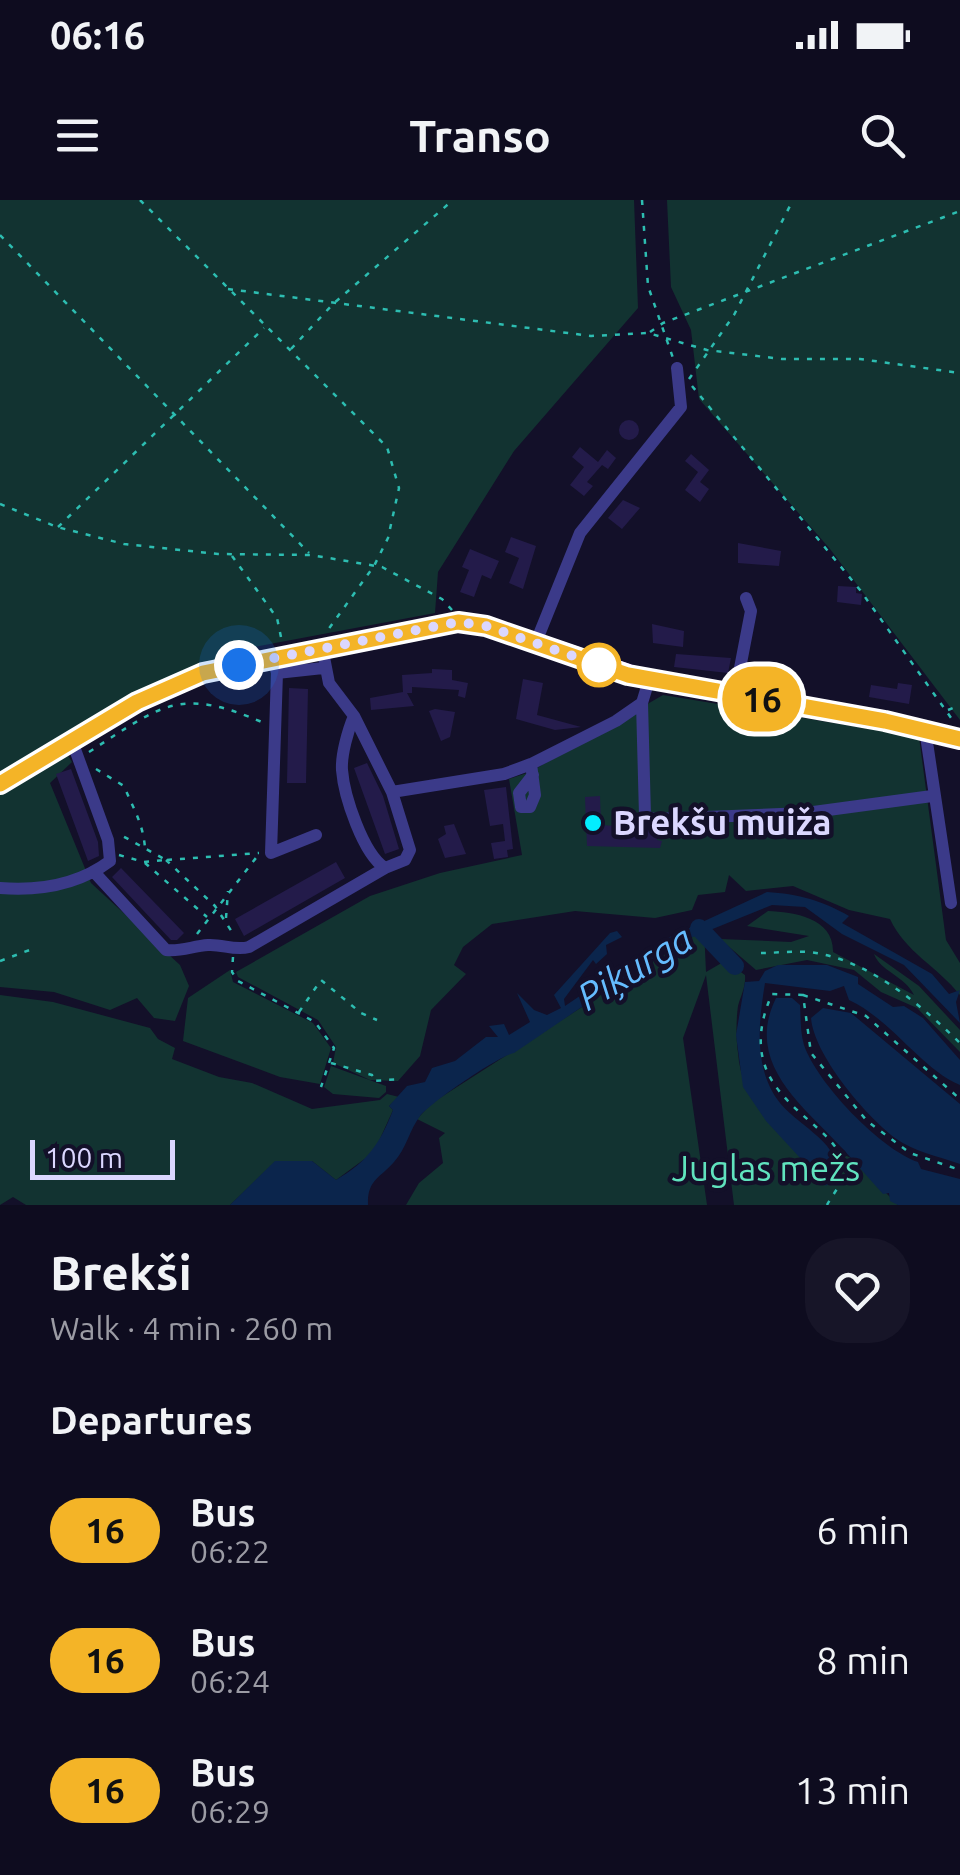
<!DOCTYPE html>
<meta charset="utf-8">
<style>
body{margin:0;font-family:Ubuntu,sans-serif;background:#171528;color:#f1f3f6;height:100vh;display:flex;flex-direction:column;font-size:38px;white-space:nowrap}
*{box-sizing:border-box;margin:0}
p{font-size:32px;color:#9b9ba4}
.icon{flex:none;width:55px;height:55px;fill:none;stroke:currentColor;stroke-width:2;stroke-linecap:round;stroke-linejoin:round}
.map{position:relative;height:1005px;overflow:hidden}
.drawer{display:flex;flex-direction:column;background:#0e0c1f;flex:1}
.drawer>*{flex:none}
.badge{padding:0 20px;border-radius:32px;font-size:35px;line-height:65px}
.scale{position:absolute;left:30px;bottom:25px;width:145px;box-sizing:border-box;padding-left:10px;border:5px solid #dbd7ff;border-top:0;font-size:28px;line-height:35px;white-space:nowrap;color:#dbd7ff;-webkit-text-stroke:8px #131029;paint-order:stroke}
.you{position:absolute;width:50px;height:50px;margin:-25px;border:8px solid #fff;border-radius:50%;background:#1a73e8;box-shadow:0 0 0 15px #1a73e833}
.map>.badge{position:absolute;translate:-50% -50%;box-shadow:0 0 0 5px #fff}
h2{padding:0 50px;font-size:38px;line-height:90px}
.round{display:grid;place-items:center;flex:none;width:105px;height:105px;border-radius:40px;background:#171528}
.overview{display:flex;align-items:center;justify-content:space-between;height:170px;padding:0 50px}
h1{font-size:48px;font-weight:700;line-height:75px}
ul{padding:0;list-style:none}
li{display:flex;align-items:center;gap:30px;height:130px;padding:0 50px}
li div{flex:1}
li b{display:block;font-size:38px}
li em{font-style:normal}
li .badge{min-width:110px;font-weight:700;text-align:center}
.status{display:flex;justify-content:space-between;align-items:center;height:70px;padding:0 50px;background:#0e0c1f;direction:ltr}
.status svg{height:28px;fill:currentColor}
header{display:flex;justify-content:space-between;align-items:center;height:130px;padding:0 50px;background:#0e0c1f;font-size:45px;font-weight:700}
.map>svg:first-child{display:block}
.green{fill:#123331}
.water{fill:#0b254c}
.lines{fill:none;stroke-linecap:round;stroke-linejoin:round}
.river{stroke:#0b254c;stroke-width:18}
.building{fill:#231b4a}
.path{stroke:#2dbdb1;stroke-width:2.5;stroke-dasharray:5 8;stroke-linecap:butt}
.minor{stroke:#3b3a89;stroke-width:12}
.major{stroke:#be5eff;stroke-width:18}
.line-casing{stroke:#fff;stroke-width:22}
.line{stroke:#f4b427;stroke-width:15}
.walk{stroke:#dbd7ff;stroke-width:10;stroke-dasharray:0 18}
.stop-dot{fill:#fff;stroke:#f4b427;stroke-width:5}
.poi-dot{fill:#03edff;stroke:#131029;stroke-width:4}
.labels{text-anchor:middle;stroke-width:9;stroke-linejoin:round;paint-order:stroke}
.poi-label{font-size:35px;font-weight:bold;fill:#dbd7ff;stroke:#131029;text-anchor:start}
.park-label{font-size:35px;fill:#60e3be;stroke:#131029}
.water-label{font-size:38px;font-style:italic;fill:#65bcff;stroke:#131029}
</style>
<div class="status"><b>06:16</b><svg viewBox="0 0 49 12"><path d="M0 12V9h3v3zM5 12V6h3v6zM10 12V3h3v9zM15 12V0h3v12zM26 1h20v11H26zM47 4h2v5h-2z"/></svg></div>
<header><svg class="icon" aria-label="menu" viewBox="0 0 24 24"><path d="M4 6h16M4 12h16M4 18h16"/></svg>Transo<svg class="icon" aria-label="search" viewBox="0 0 24 24"><circle cx="10" cy="10" r="6"/><path d="M15 15l6 6"/></svg></header>
<div class="map">
<svg width="960" height="1005" viewBox="0 0 960 1005">
<rect width="100%" height="100%" fill="#131029"/>
<path class="green" d="M0 0H634L638 108 514 251 438 372 435 413 233 451 119 506 0 579Z
M667 0H960V520L830 349 699 199 691 130 671 87Z
M663 495 919 537 946 740 960 763V795C938 767 905 752 890 719L849 710 793 686 746 691 729 675 725 692 698 695 692 710 655 718 575 711 492 724 463 747 454 765 466 774 431 810 420 856 398 881 370 880 333 863 336 847 318 820 238 777 236 772 370 696 440 673 522 655 509 579 530 572Z
M66 552 72 562 50 583 91 683 180 765 189 786 175 821 154 818 137 798 110 810 54 792 0 787V594Z
M768 711C794 712 834 718 833 752L914 795C905 776 880 771 874 754L919 786 960 830V852L917 808 881 792 854 770 807 760 756 770 720 739 791 742 809 736 747 726Z
M704 729 706 772 725 761 745 775C746 787 741 795 738 806 736 820 736 839 738 853 742 910 793 950 839 974L840 953 851 958 898 1005H734L706 775 683 838 707 1005H406L419 983 443 963 439 938 445 933 417 919 432 903Z
M230 770 233 782 313 823 331 848 320 884 280 877 183 841 188 798Z
M0 795 53 802 150 828 158 839 175 848 172 859 219 877 252 883 312 909 380 900 387 894 399 897 389 906 393 910 374 952 336 980 312 961H276L230 1005H26L13 997 0 1005Z
M331 866 386 886V892L379 898 333 894 324 887Z"/>
<path class="water" d="M767 692C798 694 821 700 849 716L842 723 932 774 949 794 960 790 956 802 960 823 904 765 842 734 805 707 772 705 673 745 514 853C500 855 431 902 420 916 410 929 406 949 394 962 380 978 367 980 368 1005H230L275 961H312L336 980C367 962 380 944 393 910L389 906 407 886 425 882 432 868 455 861 486 837H498L489 826 504 824 509 835 530 822 517 793 534 810 547 815 561 808 554 795 610 733 617 731 622 737 606 745 607 754 596 764 593 760 564 799 565 806 661 741Z
M778 765H827L858 777V784L893 807 904 806 923 818 960 860V885C920 868 892 820 849 800L844 786 830 791 765 783C760 815 752 863 777 899 796 926 836 938 839 974L826 986 766 921 743 887 736 835 745 782 759 781 765 771Z
M776 798H792L800 805C801 818 800 832 804 845 817 883 880 949 918 962L921 969 960 979V1005H898L890 1001 889 993 883 994C869 979 856 963 842 948 802 905 744 863 776 798Z
M823 808 851 813 960 904V964C938 956 914 952 895 938 865 915 814 855 811 818Z"/>
<g class="lines">
<path class="river" d="M699 728 735 766"/>
</g>
<path class="building" d="M619 230a10 10 0 1 1 20 0a10 10 0 1 1-20 0Z
M580 247 598 262 607 250 616 258 608 269 602 265 587 282 593 286 584 296 570 285 584 267 572 257Z
M691 254 709 270 700 282 709 289 700 302 685 290 698 272 685 261Z
M623 300 640 308 622 329 608 318Z
M511 337 536 346 523 389 509 383 519 358 505 352Z
M738 343 781 351 779 366 738 363Z
M470 349 499 361 491 379 482 375 474 397 460 392 469 370 462 367Z
M838 386 856 387V393L862 394 861 405 837 402Z
M652 424 684 431 683 447 653 443Z
M676 454 731 458 728 473 674 467Z
M432 469 452 470V480L468 483 465 498 458 496 459 490 412 487V493H407L414 506 371 510 370 498 403 492 402 475 432 473Z
M523 479 543 483 537 515 581 527 555 530 516 519Z
M898 483 912 485 909 504 869 497 871 485 897 489Z
M289 488 308 489 306 583H287Z
M435 509 455 512 450 537 441 541 429 511Z
M367 563 383 596 399 649 385 654 354 568Z
M71 569 98 642 99 656 88 661 56 574Z
M506 587 513 649 507 650 508 657 494 659 491 643 505 641 503 624 490 626 484 590Z
M600 596 601 625 657 629V640L662 641 660 648 587 646 585 597Z
M454 624 466 654 445 658 438 639 446 634 444 626Z
M336 662 345 678 244 736 235 719Z
M121 668 184 733 177 740H171L112 677Z"/>
<g class="lines">
<path class="path" d="M140 0 387 247 399 288 388 338 374 366 325 434
M642 0 648 86 673 158
M0 35 309 353
M228 89 591 136 648 133 707 150 782 159H860L960 173
M650 132 663 123 960 11
M291 149 333 104 453 0
M689 179 734 115 793 0
M692 186 860 390 954 522
M0 304 57 327 124 344 218 354 311 355 382 367 442 399 452 410
M58 327 264 128
M232 356 277 418 282 442
M948 510 960 505
M89 552C162 505 179 486 264 523
M96 569 124 586C133 608 143 623 145 648
M119 655 144 662 166 660 119 634
M166 660 215 706 234 735
M167 660 259 653
M145 663 207 717
M226 718 228 691
M197 734 259 654
M761 753C779 753 799 750 816 753 871 762 922 806 960 843
M233 757 232 772 238 781 315 822 334 848 321 887
M0 761 35 748
M803 795 866 816 960 899
M299 812 321 780 361 813 377 820
M331 863 372 875 373 881 400 879
M827 1005C832 995 844 982 844 971 845 919 724 902 772 794L803 795 811 853 867 921 910 953 960 970"/>
<path class="minor" d="M536 442 580 333 681 207 677 168
M322 447 329 483 354 516 392 592 504 574 531 564 616 521 642 503 649 480
M276 469 277 473 323 468
M277 473 271 653 316 635
M735 494 751 411 746 398
M642 503 645 616 654 619 806 613 932 596
M354 516C348 530 341 555 342 570 344 596 363 654 385 668L405 660 410 650 392 592
M925 529 951 703
M531 564 535 595 530 607H521L519 593 533 575
M95 673 166 750C180 752 193 746 208 745 223 744 234 751 249 747L385 668
M0 688C39 691 78 685 110 661L108 640 72 541"/>
<path class="major" d="M0 584 137 502 203 473 458 422 486 425 649 480 885 521 960 539"/>
</g>
<g class="lines">
<defs>
<path id="line" d="M0 584 137 502 203 473 458 422 486 426 628 475 885 521 960 539"/>
</defs>
<use href="#line" class="line-casing"/>
<use href="#line" class="line"/>
<path class="walk" d="M239 465 458 422 486 426 599 465"/>
</g>
<circle class="stop-dot" cx="599" cy="465" r="20"/>
<circle class="poi-dot" cx="593" cy="623" r="10"/>
<g class="labels">
<g class="poi-label">
<text x="613" y="635">Brekšu muiža</text>
</g>
<g class="park-label">
<text x="766" y="981">Juglas mežs</text>
</g>
<g class="water-label">
<text transform="translate(635 768) rotate(-31)" y="13">Piķurga</text>
</g>
</g>
</svg>
<div class="scale">100 m</div>
<div class="you" style="left:239px;top:465px"></div>
<b class="badge" style="left:762px;top:499px;background:#f4b427;color:#111">16</b>
</div>
<section class="drawer">
<div class="overview"><div><h1>Brekši</h1><p>Walk · 4 min · 260 m</p></div><a class="round"><svg class="icon" aria-label="heart" viewBox="0 0 24 24"><path d="M12 20l-8-8c-3-5 5-10 8-4 3-6 11-1 8 4z"/></svg></a></div>
<h2>Departures</h2>
<ul>
<li><span class="badge" style="background:#f4b427;color:#111">16</span><div><b>Bus</b><p>06:22</p></div><em>6 min</em></li>
<li><span class="badge" style="background:#f4b427;color:#111">16</span><div><b>Bus</b><p>06:24</p></div><em>8 min</em></li>
<li><span class="badge" style="background:#f4b427;color:#111">16</span><div><b>Bus</b><p>06:29</p></div><em>13 min</em></li>
</ul>
</section>
